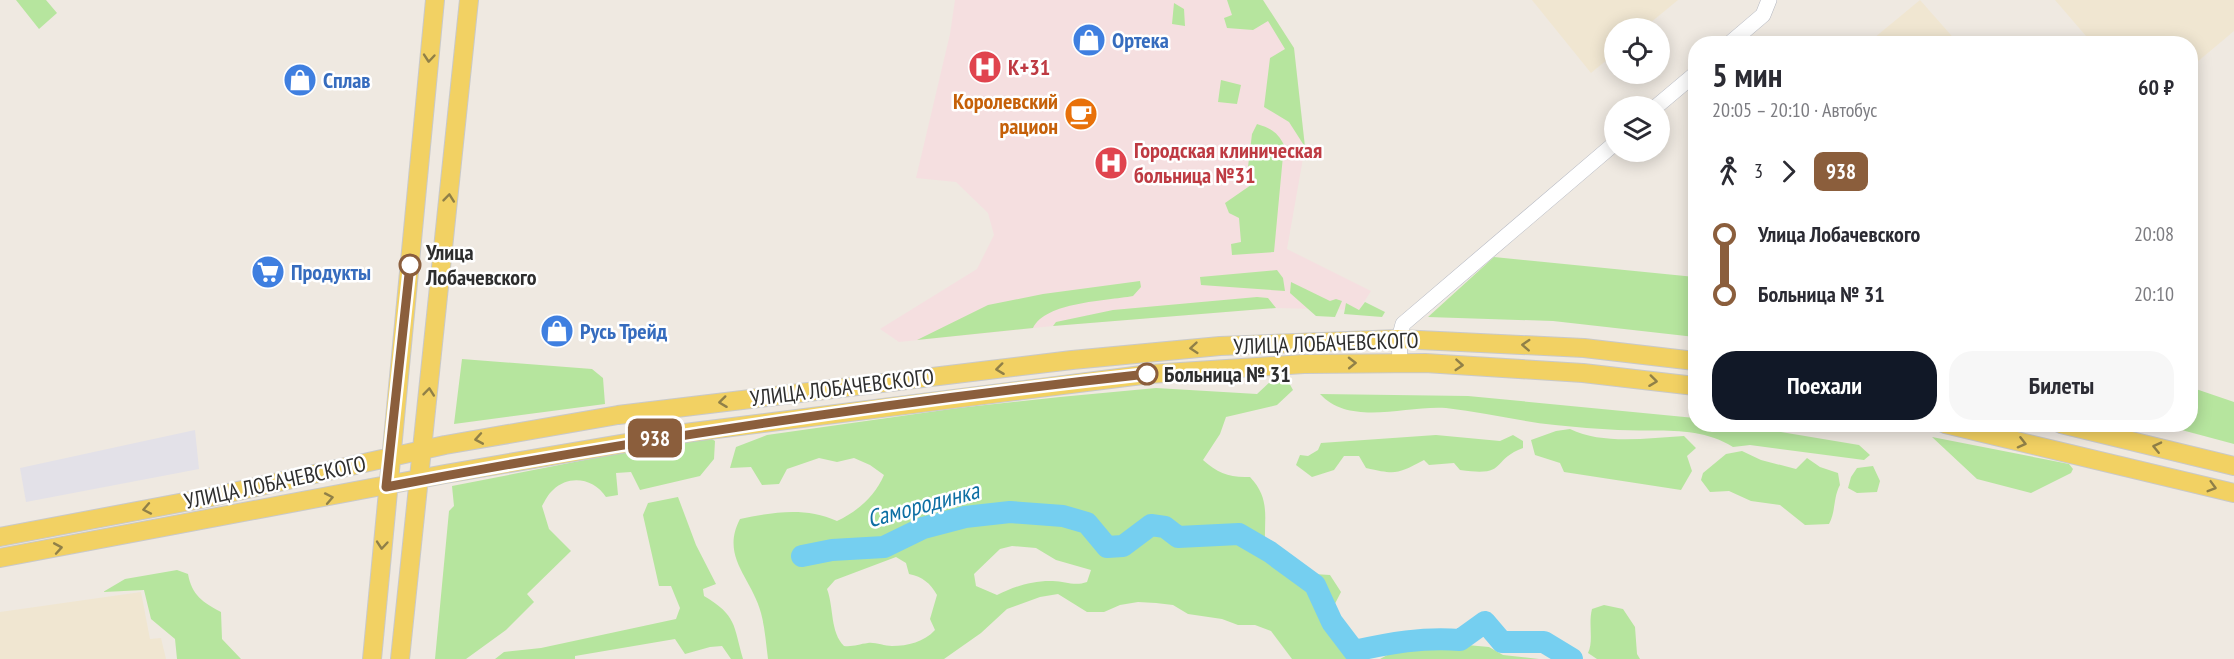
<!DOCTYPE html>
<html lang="ru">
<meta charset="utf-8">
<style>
body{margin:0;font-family:"PT Sans Narrow",sans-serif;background:#f7f7f7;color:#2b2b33;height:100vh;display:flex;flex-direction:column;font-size:22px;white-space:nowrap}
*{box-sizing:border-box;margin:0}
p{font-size:20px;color:#7c7c81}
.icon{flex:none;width:33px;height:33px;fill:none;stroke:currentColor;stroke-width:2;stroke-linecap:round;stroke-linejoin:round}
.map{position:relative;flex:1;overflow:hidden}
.drawer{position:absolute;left:1688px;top:36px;width:510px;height:396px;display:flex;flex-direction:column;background:#fff;border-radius:24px;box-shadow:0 3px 15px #0003}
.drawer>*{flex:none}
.badge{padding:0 12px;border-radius:9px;font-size:21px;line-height:39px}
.fabs{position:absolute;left:1604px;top:18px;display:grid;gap:12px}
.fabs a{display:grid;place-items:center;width:66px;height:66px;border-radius:50%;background:#fff;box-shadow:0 3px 15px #0003;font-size:30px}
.map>.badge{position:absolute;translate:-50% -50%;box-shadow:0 0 0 3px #fff}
.legs{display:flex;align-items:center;gap:9px;height:66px;padding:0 24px;font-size:20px}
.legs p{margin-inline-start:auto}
.summary{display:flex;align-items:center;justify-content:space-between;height:102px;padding:0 24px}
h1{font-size:33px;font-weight:600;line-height:45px}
.cta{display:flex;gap:12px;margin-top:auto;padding:12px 24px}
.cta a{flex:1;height:69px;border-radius:24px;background:#111827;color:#fff;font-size:24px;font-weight:600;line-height:69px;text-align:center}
.cta a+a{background:#f7f7f7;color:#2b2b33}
ul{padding:0 24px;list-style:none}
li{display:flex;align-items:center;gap:21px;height:60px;font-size:22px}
li i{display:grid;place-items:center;width:9px;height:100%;margin:0 8px;background:currentColor}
li i::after{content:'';width:15px;height:15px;margin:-8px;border:4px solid;border-radius:50%;background:#fff}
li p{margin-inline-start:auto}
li:first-child i{background:linear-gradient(#0000 50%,currentColor 0)}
li:last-child i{background:linear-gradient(currentColor 50%,#0000 0)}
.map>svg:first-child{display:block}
.industrial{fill:#e3e1e8}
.education{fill:#f0e6d1}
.medical{fill:#f5dfe0}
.green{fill:#b6e59e;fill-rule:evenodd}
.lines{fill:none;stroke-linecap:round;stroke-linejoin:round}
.river{stroke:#75cff0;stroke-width:22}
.minor-casing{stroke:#b4b7c1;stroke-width:16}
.major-casing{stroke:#c9c9c9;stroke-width:20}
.minor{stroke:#fff;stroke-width:15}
.major{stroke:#f2d163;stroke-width:18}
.oneway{stroke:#908048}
.line-1-casing{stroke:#fff;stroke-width:14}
.line-1{stroke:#8b5e3c;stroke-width:9}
.stop-1-dot{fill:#fff;stroke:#8b5e3c;stroke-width:3}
.labels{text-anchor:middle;stroke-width:5;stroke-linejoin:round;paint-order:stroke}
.shop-label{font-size:22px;font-weight:bold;fill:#366cbe;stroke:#fff;text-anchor:start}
.health-label{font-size:22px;font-weight:bold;fill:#be3a42;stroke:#fff;text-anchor:start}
.food-label{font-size:22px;font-weight:bold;fill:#c56008;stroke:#fff;text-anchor:end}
.stop-label{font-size:22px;font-weight:bold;fill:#2e2e2e;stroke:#fff;text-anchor:start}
.street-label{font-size:22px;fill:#2e2e2e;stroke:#fff}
.water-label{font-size:24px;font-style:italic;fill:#0d6fa3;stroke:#fff}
</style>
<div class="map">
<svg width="2234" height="659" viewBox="0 0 2234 659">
<rect width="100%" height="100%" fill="#efe9e1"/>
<path class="industrial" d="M195 430 199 469 26 502 20 468Z"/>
<path class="education" d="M1532 0H1678L1644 28H1614V54L1591 73Z
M1920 0 1958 43H1868Z
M2055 0H2234V31L2190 68V44L2092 43Z
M141 592 150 639 161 638 166 659H0V612Z"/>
<path class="medical" d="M955 0H1263L1294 48 1305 147 1287 249 1371 291 1359 310 1276 308 1053 326 899 342 880 329 977 269 994 235 988 213 956 182 916 178 950 34Z"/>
<path class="green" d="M16 0H46L57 13 39 29Z
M1227 0H1263L1294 48 1305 147 1289 122 1264 107 1270 58 1285 49 1268 21 1253 30 1227 28 1224 18 1232 15Z
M1174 3 1184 9 1185 26 1172 24Z
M1221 80 1241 85 1237 104 1218 102Z
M1257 124C1270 128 1278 132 1284 145L1274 252 1232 255 1231 244 1241 242 1239 218 1229 213 1225 203 1251 185 1253 171 1248 167 1252 134Z
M1494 257 1695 277V337L1553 321 1428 317Z
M1277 270 1283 278 1285 291 1201 285 1200 277Z
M1140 281 1141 287 1133 296C1105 301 1046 302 1033 328L917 340 988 305 1043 294Z
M1291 282 1330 301 1336 299 1342 301 1335 317 1316 316 1290 293Z
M1257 297 1268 298 1276 308 1053 326 1056 322 1113 310Z
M1365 302 1385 312 1382 317 1344 314 1346 303 1359 310Z
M462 359 592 369 603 378 605 404 454 424Z
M1272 380 1288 381 1293 390 1277 405 1226 417 1220 434 1203 460C1218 473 1229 478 1250 477 1275 503 1260 527 1267 558L1295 579 1314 574 1330 575 1341 592 1323 627 1358 659H1292L1271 631 1255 625H1238L1222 619 1188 614 1173 605 1156 603 1138 602 1120 605 1104 612H1087L1058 594 1040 597 1007 609 981 633 944 659H768C766 644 765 628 761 613 752 578 720 557 740 519 774 512 805 507 837 521 858 511 875 496 884 475L870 465 854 458 837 462 819 458 787 469 779 484 762 485 751 467 730 468 736 447 767 435 958 408 1060 397 1156 388 1257 394ZM1012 546 1036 548 1056 560 1091 570 1087 582C1073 587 1064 580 1050 581 1030 581 1014 587 997 595L976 586 974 574 1000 549ZM896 557 906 563 909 574C923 577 930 583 937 595L930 619 935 630C924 642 908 646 892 646 884 646 875 642 868 643 859 644 853 647 844 646 830 632 834 608 827 589L835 580Z
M2190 387 2234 402V444L2163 425 2190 424Z
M1320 394 1468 396 1695 418V424L1740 425 1859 445 1870 455 1864 460 1750 445 1733 447C1699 425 1657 432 1618 430 1597 429 1576 427 1555 425 1518 421 1483 412 1446 408 1407 405 1350 427 1320 394Z
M1570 429C1603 445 1647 438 1684 436L1696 448 1687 456 1692 471 1681 490 1564 472 1560 463 1535 455 1531 440 1556 431Z
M1436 435 1500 441 1513 435 1523 441V448C1489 461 1509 477 1460 470L1454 463 1429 465 1424 460C1397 474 1397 475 1366 468L1359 456H1344L1334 470 1312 477 1296 465 1300 455 1308 456 1318 450 1321 443Z
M707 436 715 441 714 459 700 476 640 490 631 472 616 473 618 495 606 497C594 479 570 474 553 490 548 494 545 501 542 506L549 529 571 551 527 594 534 602 506 630 466 659H435L449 511 454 506 452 486Z
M1932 437 2069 464 2073 469 2071 473 2031 493 1977 479Z
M1742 451 1761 460 1796 469 1807 458 1820 467 1838 473 1840 485C1833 498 1836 511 1829 524L1805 525 1780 505 1751 501 1729 491 1710 492 1701 480 1703 473 1726 454Z
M1873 466 1880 481 1877 492 1857 493 1848 488 1851 477 1857 468Z
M678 497 696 545 716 584 703 589 704 596C737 616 733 624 743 659H731L722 646 710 647 685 654 675 639 575 656V659H495L504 652 541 648 676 619 680 608 671 586H659L643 515 648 503Z
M177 570 188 574C192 596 203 602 221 612L222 639 241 659H177L175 639 151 619 144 590 103 592 125 579Z
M1604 605 1623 609 1635 627 1637 654 1640 659H1597L1588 653C1594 640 1588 625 1592 609Z
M1456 644 1489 647 1503 655 1539 659H1380L1391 653Z"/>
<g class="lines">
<path class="river" d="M802 556 832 550 884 547 923 528 965 517 1010 512 1063 516 1087 523 1107 547 1123 546 1151 525 1165 527 1178 537 1239 534 1270 552 1315 585 1332 622 1354 651C1390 643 1423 637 1460 640L1485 622 1502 642H1544L1572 659"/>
<defs>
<path id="minor" d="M1729 44 1763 15 1769 0
M1657 106 1695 74
M1400 362 1399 339 1403 324 1614 144"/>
<path id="major" d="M1945 424 2234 493
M2061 424 2234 466
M0 537 211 497 445 445 618 415 1072 360 1220 346 1399 339 1584 348 1695 361
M0 558 445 474 685 433 1150 374 1304 364 1425 363 1583 373 1695 386
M372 659 435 0
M400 659 469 0"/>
</defs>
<use href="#minor" class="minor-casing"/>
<use href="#major" class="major-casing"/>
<use href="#minor" class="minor"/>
<use href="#major" class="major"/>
</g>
<defs><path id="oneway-chevron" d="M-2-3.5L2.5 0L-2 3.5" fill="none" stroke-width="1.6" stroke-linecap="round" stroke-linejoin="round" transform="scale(1.5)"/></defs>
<g class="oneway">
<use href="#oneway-chevron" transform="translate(429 58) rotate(95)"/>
<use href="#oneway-chevron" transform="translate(449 198) rotate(-84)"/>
<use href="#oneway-chevron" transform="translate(1526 345) rotate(-177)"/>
<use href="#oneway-chevron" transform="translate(1194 348) rotate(175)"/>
<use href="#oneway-chevron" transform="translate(1352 363) rotate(-1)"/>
<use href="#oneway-chevron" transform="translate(1459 365) rotate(4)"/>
<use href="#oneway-chevron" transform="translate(1000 369) rotate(173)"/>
<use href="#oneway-chevron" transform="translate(1653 381) rotate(7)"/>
<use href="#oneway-chevron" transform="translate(429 392) rotate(-84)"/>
<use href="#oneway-chevron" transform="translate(723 402) rotate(173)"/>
<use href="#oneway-chevron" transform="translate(479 439) rotate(170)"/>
<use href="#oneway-chevron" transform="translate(2022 443) rotate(14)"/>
<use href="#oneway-chevron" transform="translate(2157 447) rotate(-167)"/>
<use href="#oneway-chevron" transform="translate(2212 487) rotate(16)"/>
<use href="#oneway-chevron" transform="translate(329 498) rotate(-11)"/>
<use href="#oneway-chevron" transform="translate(147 509) rotate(169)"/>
<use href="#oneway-chevron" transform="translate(382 545) rotate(95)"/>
<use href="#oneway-chevron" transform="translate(58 548) rotate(-10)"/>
</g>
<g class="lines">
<defs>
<path id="line-1" d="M410 265 386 487C638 439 892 402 1147 374"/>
</defs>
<use href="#line-1" class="line-1-casing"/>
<use href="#line-1" class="line-1"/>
</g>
<defs>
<symbol id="shop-disc" viewBox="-11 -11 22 22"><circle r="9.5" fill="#3f7fe0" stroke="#fff"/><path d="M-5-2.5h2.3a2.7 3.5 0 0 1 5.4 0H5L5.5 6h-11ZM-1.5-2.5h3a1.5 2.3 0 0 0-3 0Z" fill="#fff"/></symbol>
<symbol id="hospital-disc" viewBox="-11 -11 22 22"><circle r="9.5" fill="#e0444e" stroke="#fff"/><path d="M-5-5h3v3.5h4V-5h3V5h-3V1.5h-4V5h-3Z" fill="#fff"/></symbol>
<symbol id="cafe-disc" viewBox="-11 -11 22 22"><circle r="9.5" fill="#e8710a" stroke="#fff"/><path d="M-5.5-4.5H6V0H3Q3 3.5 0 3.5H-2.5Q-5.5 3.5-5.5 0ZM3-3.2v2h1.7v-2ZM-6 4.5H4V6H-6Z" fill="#fff"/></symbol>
<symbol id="supermarket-disc" viewBox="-11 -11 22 22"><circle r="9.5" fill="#3f7fe0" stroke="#fff"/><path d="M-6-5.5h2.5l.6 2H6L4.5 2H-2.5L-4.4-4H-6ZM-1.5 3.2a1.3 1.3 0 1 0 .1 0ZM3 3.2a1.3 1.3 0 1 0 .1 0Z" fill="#fff"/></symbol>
</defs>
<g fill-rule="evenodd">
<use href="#shop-disc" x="1070" y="21" width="38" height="38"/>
<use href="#hospital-disc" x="966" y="48" width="38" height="38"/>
<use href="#shop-disc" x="281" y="61" width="38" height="38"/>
<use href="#cafe-disc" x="1062" y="95" width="38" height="38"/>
<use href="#hospital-disc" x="1092" y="144" width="38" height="38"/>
<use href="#supermarket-disc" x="249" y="253" width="38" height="38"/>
<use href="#shop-disc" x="538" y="312" width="38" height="38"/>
</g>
<g class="stop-1-dot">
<circle cx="410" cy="265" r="10"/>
<circle cx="1147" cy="374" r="10"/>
</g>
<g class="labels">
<g class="shop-label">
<text x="1112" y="48">Ортека</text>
<text x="323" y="88">Сплав</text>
<text x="291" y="280">Продукты</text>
<text x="580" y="339">Русь Трейд</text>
</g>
<g class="health-label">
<text x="1008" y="75">К+31</text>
<text x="1134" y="158">Городская клиническая<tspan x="1134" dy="25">больница №31</tspan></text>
</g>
<g class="food-label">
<text x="1058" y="109">Королевский<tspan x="1058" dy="25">рацион</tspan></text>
</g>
<g class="stop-label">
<text x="426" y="260">Улица<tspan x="426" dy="25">Лобачевского</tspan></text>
<text x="1164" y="382">Больница № 31</text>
</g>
<g class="street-label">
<text transform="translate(1326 343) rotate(-2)" y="8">УЛИЦА ЛОБАЧЕВСКОГО</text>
<text transform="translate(842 387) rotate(-7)" y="8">УЛИЦА ЛОБАЧЕВСКОГО</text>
<text transform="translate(275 482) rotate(-12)" y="8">УЛИЦА ЛОБАЧЕВСКОГО</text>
</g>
<g class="water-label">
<text transform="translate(923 505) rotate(-15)" y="8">Самородинка</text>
</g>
</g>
</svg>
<div class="fabs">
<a><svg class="icon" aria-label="locate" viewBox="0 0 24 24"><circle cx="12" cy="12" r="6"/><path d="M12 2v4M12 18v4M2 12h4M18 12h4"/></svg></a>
<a><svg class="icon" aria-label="layers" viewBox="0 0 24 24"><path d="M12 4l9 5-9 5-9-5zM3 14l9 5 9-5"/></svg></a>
</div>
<b class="badge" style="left:655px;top:438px;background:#8b5e3c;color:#fff">938</b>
<section class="drawer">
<div class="summary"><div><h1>5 мин</h1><p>20:05 – 20:10 · Автобус</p></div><b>60 ₽</b></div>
<div class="legs"><svg class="icon" aria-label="walk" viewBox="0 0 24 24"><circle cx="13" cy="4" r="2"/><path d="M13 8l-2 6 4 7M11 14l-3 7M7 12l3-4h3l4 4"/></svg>3<svg class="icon" aria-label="forward" viewBox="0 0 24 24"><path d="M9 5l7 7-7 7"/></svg><b class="badge" style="background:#8b5e3c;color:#fff">938</b></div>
<ul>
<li><i style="color:#8b5e3c"></i><b>Улица Лобачевского</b><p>20:08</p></li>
<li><i style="color:#8b5e3c"></i><b>Больница № 31</b><p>20:10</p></li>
</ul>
<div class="cta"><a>Поехали</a><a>Билеты</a></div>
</section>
</div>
